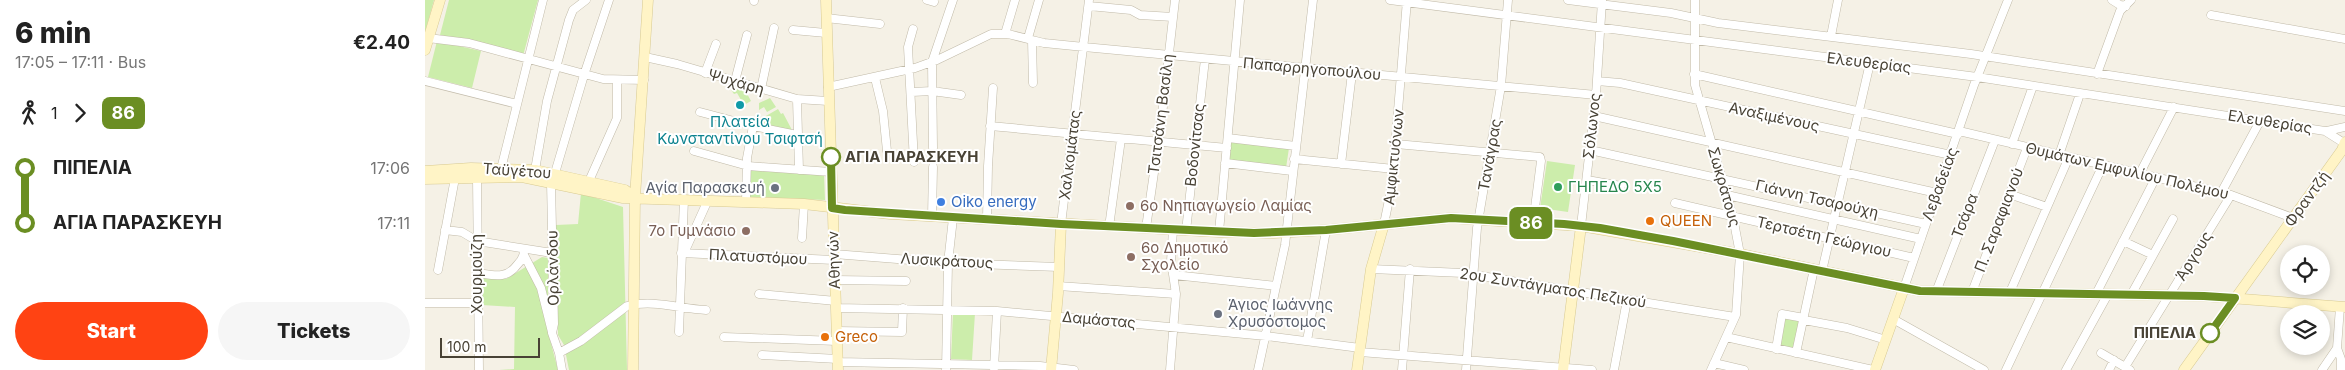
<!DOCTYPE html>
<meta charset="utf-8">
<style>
body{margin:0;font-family:Inter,sans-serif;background:#f6f6f6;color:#222;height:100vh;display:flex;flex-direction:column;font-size:19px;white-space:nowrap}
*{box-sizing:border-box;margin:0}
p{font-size:16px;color:#767676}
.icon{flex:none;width:28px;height:28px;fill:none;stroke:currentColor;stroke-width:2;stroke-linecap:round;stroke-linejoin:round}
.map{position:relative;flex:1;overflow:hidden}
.details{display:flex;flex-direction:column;background:#fff;width:425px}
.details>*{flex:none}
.badge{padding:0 10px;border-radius:8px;font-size:18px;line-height:32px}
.controls{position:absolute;left:1855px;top:245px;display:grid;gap:10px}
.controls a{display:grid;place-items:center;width:50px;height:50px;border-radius:50%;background:#fff;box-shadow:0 2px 8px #0003;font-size:25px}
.scale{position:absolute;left:15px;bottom:12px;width:100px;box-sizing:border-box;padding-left:5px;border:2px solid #484235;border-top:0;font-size:14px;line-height:18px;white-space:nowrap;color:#484235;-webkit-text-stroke:4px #fff;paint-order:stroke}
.map>.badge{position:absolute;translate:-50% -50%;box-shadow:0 0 0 2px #fff}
.legs{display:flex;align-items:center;gap:8px;height:55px;padding:0 15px;font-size:16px}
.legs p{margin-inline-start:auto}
.summary{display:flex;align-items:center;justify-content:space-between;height:85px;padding:0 15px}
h1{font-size:28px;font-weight:800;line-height:38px}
.button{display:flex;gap:10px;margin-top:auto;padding:10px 15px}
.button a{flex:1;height:58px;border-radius:30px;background:#ff4313;color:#fff;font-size:20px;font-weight:800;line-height:58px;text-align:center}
.button a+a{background:#f6f6f6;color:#222}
ul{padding:0 15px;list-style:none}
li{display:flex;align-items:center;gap:18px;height:55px;font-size:19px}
li i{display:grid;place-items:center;width:8px;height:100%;margin:0 6px;background:currentColor}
li i::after{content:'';width:12px;height:12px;margin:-6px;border:4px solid;border-radius:50%;background:#fff}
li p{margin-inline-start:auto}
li:first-child i{background:linear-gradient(#0000 50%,currentColor 0)}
li:last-child i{background:linear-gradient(currentColor 50%,#0000 0)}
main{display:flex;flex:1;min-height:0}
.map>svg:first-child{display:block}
.green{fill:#ccedab}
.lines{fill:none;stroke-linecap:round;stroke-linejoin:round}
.street-casing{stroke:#c1baa8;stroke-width:9}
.secondary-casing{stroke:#d8ca92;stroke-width:11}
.street{stroke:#fff;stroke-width:8}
.secondary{stroke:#fff4c6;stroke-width:10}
.line-1-casing{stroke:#fff;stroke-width:11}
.line-1{stroke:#6b8e23;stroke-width:8}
.culture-dot{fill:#0f9aa8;stroke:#fff;stroke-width:2}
.stop-1-dot{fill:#fff;stroke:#6b8e23;stroke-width:2.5}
.leisure-dot{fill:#2e9e5b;stroke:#fff;stroke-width:2}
.worship-dot{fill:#6b7280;stroke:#fff;stroke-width:2}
.shop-dot{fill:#3f7fe0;stroke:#fff;stroke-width:2}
.education-dot{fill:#8d6e63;stroke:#fff;stroke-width:2}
.food-dot{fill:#e8710a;stroke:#fff;stroke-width:2}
.labels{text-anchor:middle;stroke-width:4;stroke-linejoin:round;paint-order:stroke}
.street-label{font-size:15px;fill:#484235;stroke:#fff}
.culture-label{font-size:15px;fill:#0d838f;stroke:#fff}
.stop-label{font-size:15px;font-weight:bold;fill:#484235;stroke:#fff;text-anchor:start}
.leisure-label{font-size:15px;fill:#27864d;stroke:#fff;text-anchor:start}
.worship-label{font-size:15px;fill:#5b616d;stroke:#fff;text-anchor:end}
.shop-label{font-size:15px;fill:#366cbe;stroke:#fff;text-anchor:start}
.education-label{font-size:15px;fill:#785e54;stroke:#fff;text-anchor:start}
.food-label{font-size:15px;fill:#c56008;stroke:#fff;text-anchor:start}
</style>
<main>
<section class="details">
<div class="summary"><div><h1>6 min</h1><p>17:05 – 17:11 · Bus</p></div><b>€2.40</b></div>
<div class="legs"><svg class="icon" aria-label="walk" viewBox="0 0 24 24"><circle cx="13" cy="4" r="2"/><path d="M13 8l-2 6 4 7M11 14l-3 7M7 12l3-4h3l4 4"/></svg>1<svg class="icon" aria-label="forward" viewBox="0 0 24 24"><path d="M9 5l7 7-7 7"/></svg><b class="badge" style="background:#6b8e23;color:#fff">86</b></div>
<ul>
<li><i style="color:#6b8e23"></i><b>ΠΙΠΕΛΙΑ</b><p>17:06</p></li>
<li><i style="color:#6b8e23"></i><b>ΑΓΙΑ ΠΑΡΑΣΚΕΥΗ</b><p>17:11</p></li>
</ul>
<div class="button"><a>Start</a><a>Tickets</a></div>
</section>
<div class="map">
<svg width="1920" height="370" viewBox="0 0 1920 370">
<rect width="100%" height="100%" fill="#f5f1e6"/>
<path class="green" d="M0 0H9L0 32Z
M24 0H113L98 56 50 42 15 35Z
M12 41 56 51 47 88 3 77Z
M311 87 320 90 326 101 319 105 312 93 309 94 306 90Z
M345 98 351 107 342 112 339 107 334 110V103Z
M353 109 356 114 358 113 367 130 337 125 334 120Z
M805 141 864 148 861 168 802 162Z
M1122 161 1150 165 1143 212 1115 208Z
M326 170 399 173 400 200 325 197Z
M156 193 198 207 202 370H144L139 345 133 335 131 225 153 224Z
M117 257 123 258V332L133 370H74L89 369 90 307 57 305 56 277 81 279Z
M528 312 550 313 547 360 526 359Z
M1360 317 1375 320 1369 349 1354 346Z"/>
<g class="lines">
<defs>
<path id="street" d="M502 0 509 2
M965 0 1552 77 1900 131 1919 143
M1143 0 1246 13 1293 23 1546 54 1920 111
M1270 0V85L1308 217 1315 254 1311 315 1286 370
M1687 0 1695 5 1701 6
M329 1V0
M664 6 706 10 715 15 748 17
M1786 15 1920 39
M401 18 455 24
M488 29 483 47 489 162
M368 30 401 33
M580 34 590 0
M1406 36 1413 0
M3 38 44 43 178 79 219 80
M603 38 614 0
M607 40 608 83
M220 57 252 64 372 99 403 101
M280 73 291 44
M1269 74 1533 134
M1672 74 1695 11 1706 0
M450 78 458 111 462 151
M0 81 92 104
M310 81 322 35
M1172 81 1195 83 1526 155
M403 87 490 68 512 60 566 34H583L619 43 659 47 1171 95
M336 89 349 28
M487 92 507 91 536 95
M372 99 374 170
M275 112 328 126 372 135
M1169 116 1512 193
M565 126 802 148
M1534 131 1806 195 1868 218
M1902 131 1920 127
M803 138 871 146
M971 144 1115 157 1116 161 1108 223
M1587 144 1608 86
M508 148 507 62 528 0
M1165 150 1501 224
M269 151 323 166 406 172
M1634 155 1655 94
M869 159 969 169
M800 163 867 171
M916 164 927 73
M76 169 118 0
M110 170 122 101 144 20 148 10 161 0
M130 173 159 75 184 0
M1715 173 1749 107
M52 177 54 370
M1162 180 1196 186
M164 181 192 118V80
M126 182 129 324 127 333 134 353
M1796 193 1835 121
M1584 194 1622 207
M1302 195 1496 239
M321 202 322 158 328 126
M1250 203 1489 258
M507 217 508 167
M562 219 563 166 568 88
M636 224 664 0
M959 224 967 185 982 0
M1156 226 1171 95 1177 1
M684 227 696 139
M721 228 736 124 750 0
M20 230 37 232 52 241 127 253
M761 231 780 59
M794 232 815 0
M377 238 379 204
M1698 241 1728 255
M256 253 409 260
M259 253 283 200
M409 254 523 263 634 267
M99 255 116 288 127 332
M946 269 1038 273 1310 317
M13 270 30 178
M1397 271 1445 63
M52 273C68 275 81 280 92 265 96 261 99 257 99 251
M749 275 851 286
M410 280 481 281
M633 286 751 294
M1479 288 1549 85 1583 0
M1511 292 1570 140
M1547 292 1602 148
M1585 292 1644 157
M334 294 411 301
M1671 294 1731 177
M1706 295 1748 219
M0 303H52
M411 308 572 311 841 336 935 348
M1468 319 1559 370
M1379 320 1422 328 1461 340
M411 331 477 332 478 308
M254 332 259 199
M299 337 412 341
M1301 337 1448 370
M882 341 901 230
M1912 348 1916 359V370
M1351 349 1357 314 1379 318
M935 352 1167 370
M1371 353 1389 269
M1676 353 1705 370
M337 355 413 359
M413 362 615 366 649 370
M1289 363 1319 370
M1700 367 1806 195
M569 368 572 311
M137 370 134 353 156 341 202 306C228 299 256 309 281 310
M521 370 523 263 528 218
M745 370 751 294 746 261 748 230
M833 370 860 245 888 0
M977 370 985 269
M1041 370 1052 228 1076 86 1083 0
M1189 370 1202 300
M1581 370 1678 165
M1641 370 1683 294
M1684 370 1689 360
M1897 370 1912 348 1915 307"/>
<path id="secondary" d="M401 0 413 370
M0 50 15 0
M0 171 46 168 110 170 200 190 210 197
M0 179 97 177 198 198 379 204 465 214 794 232 849 233 901 230 1026 218 1156 226 1315 254 1495 291 1779 296 1920 307
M208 370 210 197 223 0
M626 370 633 293 636 224
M932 370 946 269 959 224
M1138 370 1156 226
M1450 370 1479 288
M1759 370 1917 150 1920 142"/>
</defs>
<use href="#street" class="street-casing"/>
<use href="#secondary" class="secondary-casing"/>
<use href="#street" class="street"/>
<use href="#secondary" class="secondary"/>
</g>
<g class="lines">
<defs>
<path id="line-1" d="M406 157 407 208 420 210 636 224 829 233 901 230 1026 218 1139 224 1175 228 1248 241 1495 291 1779 296 1810 298 1785 333"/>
</defs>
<use href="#line-1" class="line-1-casing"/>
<use href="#line-1" class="line-1"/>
</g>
<circle class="culture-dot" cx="315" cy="105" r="5"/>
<g class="stop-1-dot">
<circle cx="406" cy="157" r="9"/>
<circle cx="1785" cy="333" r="9"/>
</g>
<circle class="leisure-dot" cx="1133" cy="187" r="5"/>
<g class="worship-dot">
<circle cx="350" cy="188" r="5"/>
<circle cx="793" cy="314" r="5"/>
</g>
<circle class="shop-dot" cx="516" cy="202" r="5"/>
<g class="education-dot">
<circle cx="705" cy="206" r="5"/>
<circle cx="321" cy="231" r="5"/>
<circle cx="706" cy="257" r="5"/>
</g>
<g class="food-dot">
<circle cx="1225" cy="221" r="5"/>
<circle cx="400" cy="337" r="5"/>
</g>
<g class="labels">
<g class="street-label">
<text transform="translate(1444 63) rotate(7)" y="5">Ελευθερίας</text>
<text transform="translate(887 69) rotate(5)" y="5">Παπαρρηγοπούλου</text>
<text transform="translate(311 82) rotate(16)" y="5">Ψυχάρη</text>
<text transform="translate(736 114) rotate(-83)" y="5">Τσιτσάνη Βασίλη</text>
<text transform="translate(1349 117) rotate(12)" y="5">Αναξιμένους</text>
<text transform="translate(1845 122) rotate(9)" y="5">Ελευθερίας</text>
<text transform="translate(1167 126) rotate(-84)" y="5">Σόλωνος</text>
<text transform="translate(770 145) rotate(-84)" y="5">Βοδονίτσας</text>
<text transform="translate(645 155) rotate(-83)" y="5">Χαλκομάτας</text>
<text transform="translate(1065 155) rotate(-80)" y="5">Τανάγρας</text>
<text transform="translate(969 157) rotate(-84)" y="5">Αμφικτυόνων</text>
<text transform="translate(92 171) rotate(4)" y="5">Ταϋγέτου</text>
<text transform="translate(1702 171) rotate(13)" y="5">Θυμάτων Εμφυλίου Πολέμου</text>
<text transform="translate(1515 184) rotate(-70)" y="5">Λεβαδείας</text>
<text transform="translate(1299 187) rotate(74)" y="5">Σωκράτους</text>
<text transform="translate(1392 199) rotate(13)" y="5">Γιάννη Τσαρούχη</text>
<text transform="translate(1882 199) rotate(-54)" y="5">Φραντζή</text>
<text transform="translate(1540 216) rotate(-69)" y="5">Τσάρα</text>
<text transform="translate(1574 220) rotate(-69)" y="5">Π. Σαραφιανού</text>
<text transform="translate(1399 237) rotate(13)" y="5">Τερτσέτη Γεώργιου</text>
<text transform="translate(1769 256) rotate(-58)" y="5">Άργους</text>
<text transform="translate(333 257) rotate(3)" y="5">Πλατυστόμου</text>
<text transform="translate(409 260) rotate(-92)" y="5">Αθηνών</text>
<text transform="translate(522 261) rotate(3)" y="5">Λυσικράτους</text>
<text transform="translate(128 268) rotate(-91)" y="5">Ορλάνδου</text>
<text transform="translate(52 274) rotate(-90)" y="5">Χουρμούζη</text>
<text transform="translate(1128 288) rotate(9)" y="5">2ου Συντάγματος Πεζικού</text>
<text transform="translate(674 320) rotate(5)" y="5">Δαμάστας</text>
</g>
<g class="culture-label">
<text x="315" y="127">Πλατεία<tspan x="315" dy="17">Κωνσταντίνου Τσιφτσή</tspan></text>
</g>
<g class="stop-label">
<text x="420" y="162">ΑΓΙΑ ΠΑΡΑΣΚΕΥΗ</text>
<text x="1771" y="338" text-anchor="end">ΠΙΠΕΛΙΑ</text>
</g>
<g class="leisure-label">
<text x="1143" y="192">ΓΗΠΕΔΟ 5X5</text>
</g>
<g class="worship-label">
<text x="340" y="193">Αγία Παρασκευή</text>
<text x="803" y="310" text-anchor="start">Άγιος Ιωάννης<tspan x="803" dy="17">Χρυσόστομος</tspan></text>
</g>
<g class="shop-label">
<text x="526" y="207">Oiko energy</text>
</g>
<g class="education-label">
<text x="715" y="211">6ο Νηπιαγωγείο Λαμίας</text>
<text x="311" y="236" text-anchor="end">7ο Γυμνάσιο</text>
<text x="716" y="253">6ο Δημοτικό<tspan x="716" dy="17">Σχολείο</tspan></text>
</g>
<g class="food-label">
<text x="1235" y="226">QUEEN</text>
<text x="410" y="342">Greco</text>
</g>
</g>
</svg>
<div class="controls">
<a><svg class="icon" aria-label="locate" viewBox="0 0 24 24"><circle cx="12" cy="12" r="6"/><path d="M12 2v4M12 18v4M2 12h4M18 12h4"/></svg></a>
<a><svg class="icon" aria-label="layers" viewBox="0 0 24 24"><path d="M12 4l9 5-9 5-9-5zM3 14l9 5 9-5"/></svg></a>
</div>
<div class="scale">100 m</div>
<b class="badge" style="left:1106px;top:223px;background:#6b8e23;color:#fff">86</b>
</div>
</main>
